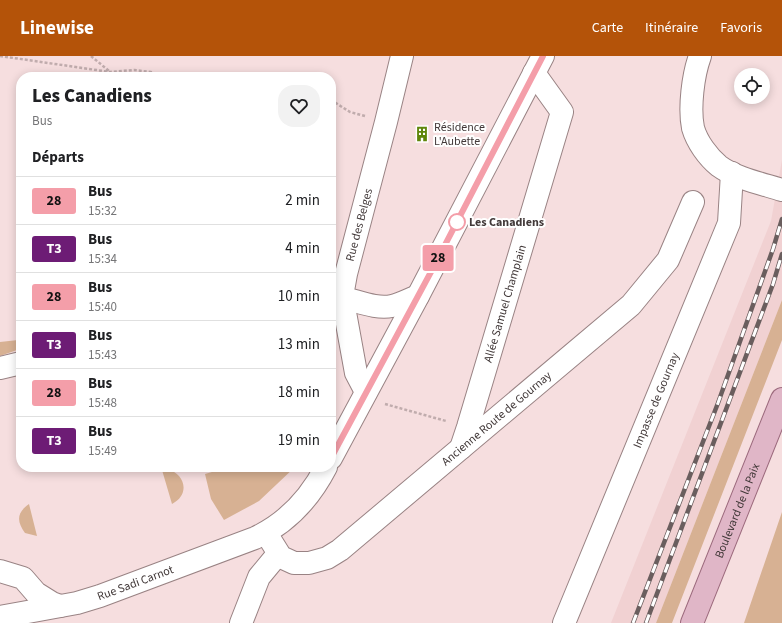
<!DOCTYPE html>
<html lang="fr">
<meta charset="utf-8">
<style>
body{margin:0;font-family:"Source Sans 3",sans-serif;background:#f2f2f2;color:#202124;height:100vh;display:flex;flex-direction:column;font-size:15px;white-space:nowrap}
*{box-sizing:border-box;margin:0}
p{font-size:13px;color:#757577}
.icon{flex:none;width:22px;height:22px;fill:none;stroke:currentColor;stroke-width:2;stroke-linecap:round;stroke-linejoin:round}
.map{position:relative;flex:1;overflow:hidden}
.side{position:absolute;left:16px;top:16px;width:320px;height:400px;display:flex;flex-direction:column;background:#fff;border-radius:16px;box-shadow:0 2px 10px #0003}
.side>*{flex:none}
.badge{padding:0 8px;border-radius:3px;font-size:14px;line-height:26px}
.controls{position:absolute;left:734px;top:12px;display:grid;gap:8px}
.controls a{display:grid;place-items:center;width:36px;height:36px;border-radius:50%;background:#fff;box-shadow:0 2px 10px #0003;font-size:20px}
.map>.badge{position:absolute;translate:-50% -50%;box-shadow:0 0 0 2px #fff}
h2{padding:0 16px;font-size:15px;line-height:36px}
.round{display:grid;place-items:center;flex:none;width:42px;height:42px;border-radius:16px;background:#f2f2f2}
.summary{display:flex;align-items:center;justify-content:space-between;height:68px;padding:0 16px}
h1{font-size:19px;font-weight:800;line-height:30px}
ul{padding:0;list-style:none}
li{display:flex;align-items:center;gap:12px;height:48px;padding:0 16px;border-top:1px solid #e0e0e0}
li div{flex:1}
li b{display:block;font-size:15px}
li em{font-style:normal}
li .badge{min-width:44px;font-weight:700;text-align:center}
header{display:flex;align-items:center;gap:24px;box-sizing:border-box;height:56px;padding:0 20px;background:#b45309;color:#fff}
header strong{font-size:19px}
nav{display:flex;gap:22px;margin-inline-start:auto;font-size:14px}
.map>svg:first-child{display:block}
.built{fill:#f1d1d2}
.green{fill:#d7b193}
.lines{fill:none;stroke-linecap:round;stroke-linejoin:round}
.minor-casing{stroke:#998384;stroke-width:24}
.major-casing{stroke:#9c6a7d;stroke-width:24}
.path{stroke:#c0acad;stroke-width:2.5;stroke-dasharray:3 2;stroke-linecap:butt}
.minor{stroke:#fff;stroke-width:22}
.major{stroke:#e0b6c7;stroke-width:22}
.rail-casing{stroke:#6a5e5e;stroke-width:4.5}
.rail{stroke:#fff;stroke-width:3;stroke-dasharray:9;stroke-linecap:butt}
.line-casing{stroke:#fff;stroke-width:9}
.line{stroke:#f49ea9;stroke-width:6}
.stop-dot{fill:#fff;stroke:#f49ea9;stroke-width:2}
.labels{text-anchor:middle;stroke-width:4;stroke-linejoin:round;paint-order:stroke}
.poi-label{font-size:12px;fill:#423939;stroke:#fff;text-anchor:start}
.stop-label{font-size:12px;font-weight:bold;fill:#423939;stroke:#fff;text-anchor:start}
.street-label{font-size:12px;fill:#423939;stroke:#fff}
</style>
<header>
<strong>Linewise</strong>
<nav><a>Carte</a><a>Itinéraire</a><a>Favoris</a></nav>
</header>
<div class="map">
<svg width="782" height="567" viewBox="0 0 782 567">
<rect width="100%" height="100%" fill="#f6dedf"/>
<path class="built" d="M782 104V244L656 567H611L771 165Z"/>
<path class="green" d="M782 244V284L672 567H656Z
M18 284 17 294 0 300V286Z
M229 411H295L259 445 224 464 211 443 205 418Z
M167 413C186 418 190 439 172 448L162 414Z
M29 448 37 480 25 477C17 466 16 457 29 448Z
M782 456V567H744Z"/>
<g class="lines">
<defs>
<g id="minor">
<path d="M700 0C693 19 689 52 693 72 697 86 708 101 719 110 735 122 763 128 782 134"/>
<path d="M331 240C351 241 372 254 392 250 401 248 410 243 418 240"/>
<path d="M0 312 21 307"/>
<path id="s1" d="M366 336 356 317 342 240 346 218 386 66 402 0"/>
<path id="s2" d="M461 392 468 371 562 56 534 17"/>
<path d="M331 402 418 240 543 0"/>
<path id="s3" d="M266 477 281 501 294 507H309L327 502 340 494 631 249 668 204 693 146"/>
<path d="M0 515 23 522 36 537 52 547 60 550"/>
<path id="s4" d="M0 561 77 547 100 540 255 482C287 467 310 442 326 411"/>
<path d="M241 567 259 521 278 498"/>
<path id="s5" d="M564 567 729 167 732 117"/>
</g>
<g id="major">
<path id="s6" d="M692 567 782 343"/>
</g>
</defs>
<use href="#minor" class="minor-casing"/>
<use href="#major" class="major-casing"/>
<path class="path" d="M0 0 110 16 134 14 151 16 157 21
M91 0 109 15
M331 44 350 56 365 60
M385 348 446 365"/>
<use href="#minor" class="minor"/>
<use href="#major" class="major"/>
<defs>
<path id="rail" d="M633 567 718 347 773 193 782 163
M646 567 773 228 782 198"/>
</defs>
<use href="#rail" class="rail-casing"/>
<use href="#rail" class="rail"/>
</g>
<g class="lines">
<defs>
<path id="line" d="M331 402 432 214 543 0"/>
</defs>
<use href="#line" class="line-casing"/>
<use href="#line" class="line"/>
</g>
<defs>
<symbol id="building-bare" viewBox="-9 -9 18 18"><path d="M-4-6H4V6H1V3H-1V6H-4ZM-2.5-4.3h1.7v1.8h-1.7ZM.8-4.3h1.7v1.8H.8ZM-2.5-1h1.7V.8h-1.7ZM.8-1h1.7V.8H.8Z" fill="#5f850a" stroke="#fff" stroke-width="2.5" paint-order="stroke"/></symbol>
</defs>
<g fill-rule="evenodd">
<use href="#building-bare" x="411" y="67" width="22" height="22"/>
</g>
<circle class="stop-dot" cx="457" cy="166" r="8"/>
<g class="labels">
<g class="poi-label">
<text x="434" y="75">Résidence<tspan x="434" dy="14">L'Aubette</tspan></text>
</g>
<g class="stop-label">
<text x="469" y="170">Les Canadiens</text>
</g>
<g class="street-label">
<text dy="4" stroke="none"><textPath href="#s1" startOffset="173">Rue des Belges</textPath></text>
<text dy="4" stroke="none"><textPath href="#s2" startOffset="151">Allée Samuel Champlain</textPath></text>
<text dy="4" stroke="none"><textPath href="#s5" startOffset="241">Impasse de Gournay</textPath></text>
<text dy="4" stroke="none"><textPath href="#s3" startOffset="296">Ancienne Route de Gournay</textPath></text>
<text dy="4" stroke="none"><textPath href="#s6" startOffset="121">Boulevard de la Paix</textPath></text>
<text dy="4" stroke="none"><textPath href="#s4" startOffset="140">Rue Sadi Carnot</textPath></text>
</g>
</g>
</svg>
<div class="controls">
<a><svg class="icon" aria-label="locate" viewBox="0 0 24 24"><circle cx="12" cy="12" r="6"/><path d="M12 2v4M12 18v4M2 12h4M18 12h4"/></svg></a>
</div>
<b class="badge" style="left:438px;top:202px;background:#f49ea9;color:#111">28</b>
<section class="side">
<div class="summary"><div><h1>Les Canadiens</h1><p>Bus</p></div><a class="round"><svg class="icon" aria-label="heart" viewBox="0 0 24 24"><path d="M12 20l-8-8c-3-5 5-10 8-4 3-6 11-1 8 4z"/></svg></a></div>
<h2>Départs</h2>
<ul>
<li><span class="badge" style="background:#f49ea9;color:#111">28</span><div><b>Bus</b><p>15:32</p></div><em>2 min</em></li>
<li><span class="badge" style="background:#6d1c75;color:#fff">T3</span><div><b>Bus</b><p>15:34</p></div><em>4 min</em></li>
<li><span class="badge" style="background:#f49ea9;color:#111">28</span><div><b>Bus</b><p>15:40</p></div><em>10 min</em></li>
<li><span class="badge" style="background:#6d1c75;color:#fff">T3</span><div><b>Bus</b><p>15:43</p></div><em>13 min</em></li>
<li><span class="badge" style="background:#f49ea9;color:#111">28</span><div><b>Bus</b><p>15:48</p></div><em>18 min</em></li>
<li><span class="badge" style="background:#6d1c75;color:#fff">T3</span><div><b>Bus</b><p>15:49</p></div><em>19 min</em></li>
</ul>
</section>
</div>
